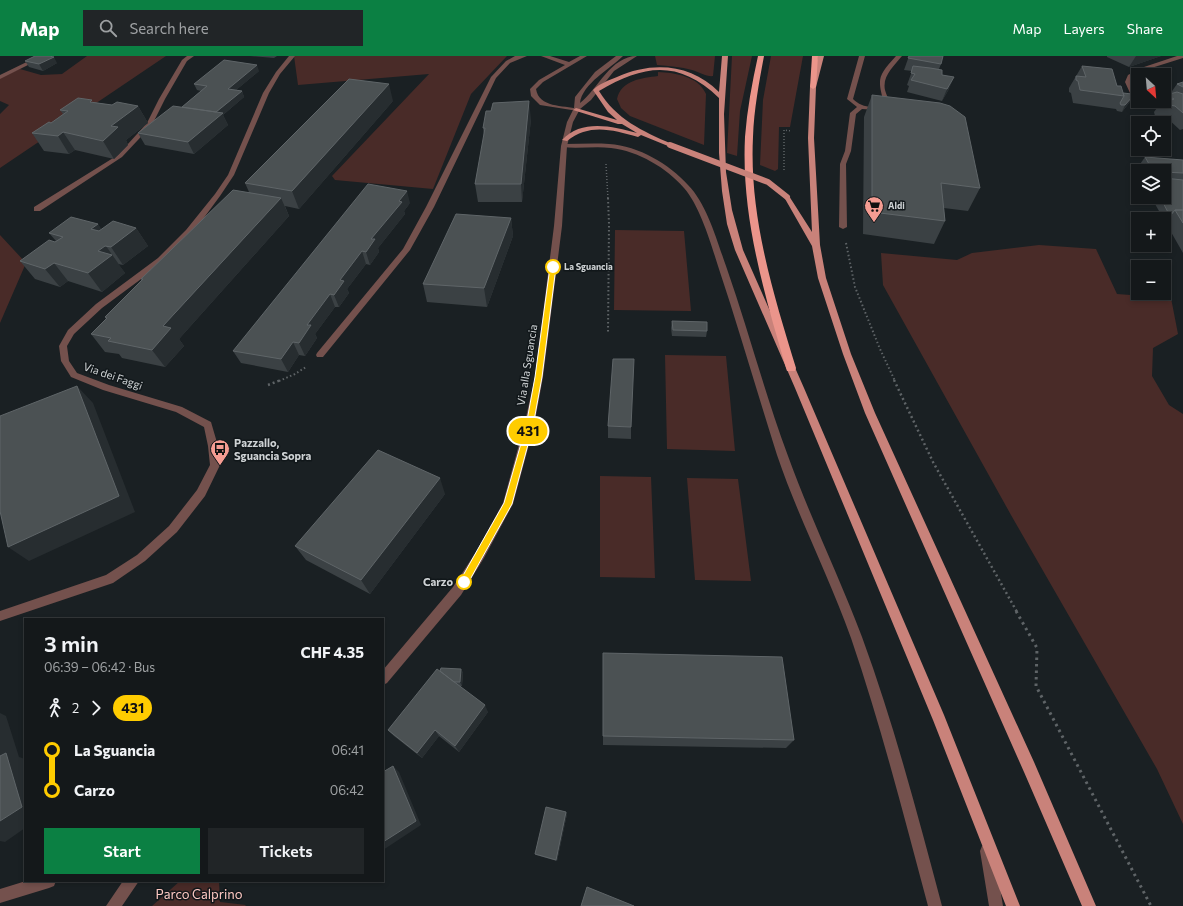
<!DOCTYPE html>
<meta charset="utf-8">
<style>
body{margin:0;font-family:Commissioner,sans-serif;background:#212527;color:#f1f3f6;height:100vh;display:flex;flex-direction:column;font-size:15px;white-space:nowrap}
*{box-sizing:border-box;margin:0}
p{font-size:13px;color:#9da0a2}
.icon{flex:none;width:22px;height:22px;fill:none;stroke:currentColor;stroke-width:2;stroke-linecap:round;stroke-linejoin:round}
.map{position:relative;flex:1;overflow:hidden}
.drawer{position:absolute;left:24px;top:562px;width:360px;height:264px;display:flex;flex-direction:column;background:#14181a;border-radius:0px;box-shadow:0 2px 6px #0003,0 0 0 1px #333739}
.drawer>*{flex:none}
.badge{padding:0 8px;border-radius:13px;font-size:14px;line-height:26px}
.needle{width:26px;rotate:154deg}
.buttons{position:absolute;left:1131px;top:12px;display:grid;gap:8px}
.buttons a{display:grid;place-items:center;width:40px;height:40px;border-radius:0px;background:#14181a;box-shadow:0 2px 6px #0003,0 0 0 1px #333739;font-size:20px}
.map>.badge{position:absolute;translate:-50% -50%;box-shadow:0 0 0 2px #fff}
.legs{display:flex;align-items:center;gap:6px;height:44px;padding:0 20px;font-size:13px}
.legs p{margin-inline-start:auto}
.headline{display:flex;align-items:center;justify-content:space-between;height:68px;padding:0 20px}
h1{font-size:22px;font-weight:600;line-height:30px}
.button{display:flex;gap:8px;margin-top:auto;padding:8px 20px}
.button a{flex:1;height:46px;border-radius:0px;background:#0b8043;color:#fff;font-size:16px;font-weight:600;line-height:46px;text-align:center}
.button a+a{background:#212527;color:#f1f3f6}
ul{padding:0 20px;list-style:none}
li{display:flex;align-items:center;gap:14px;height:40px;font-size:15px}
li i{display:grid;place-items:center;width:6px;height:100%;margin:0 5px;background:currentColor}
li i::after{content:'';width:10px;height:10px;margin:-5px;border:3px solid;border-radius:50%;background:#14181a}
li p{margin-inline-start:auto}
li:first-child i{background:linear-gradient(#0000 50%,currentColor 0)}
li:last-child i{background:linear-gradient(currentColor 50%,#0000 0)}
header{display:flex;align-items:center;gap:24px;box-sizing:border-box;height:56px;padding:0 20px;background:#0b8043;color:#fff}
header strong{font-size:19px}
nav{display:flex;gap:22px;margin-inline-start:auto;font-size:14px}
.search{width:280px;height:36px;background:#212527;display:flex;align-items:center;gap:10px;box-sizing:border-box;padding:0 14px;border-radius:0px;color:#9da0a2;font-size:15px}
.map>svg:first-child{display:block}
.green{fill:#492b28}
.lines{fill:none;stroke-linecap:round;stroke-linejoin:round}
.path-far3{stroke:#5f6467;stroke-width:1.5;stroke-dasharray:1 2;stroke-linecap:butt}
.path-far2{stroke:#5f6467;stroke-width:2;stroke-dasharray:1.5 2.5;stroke-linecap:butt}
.path-far1{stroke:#5f6467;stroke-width:2.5;stroke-dasharray:2 3;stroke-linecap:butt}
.path{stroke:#5f6467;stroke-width:3;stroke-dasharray:2.5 4;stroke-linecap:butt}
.service{fill:#74514d;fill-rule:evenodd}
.minor{fill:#74514d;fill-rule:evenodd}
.tertiary{fill:#74514d;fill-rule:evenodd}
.primary{fill:#c9827a;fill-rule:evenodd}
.motorway{fill:#eb958b;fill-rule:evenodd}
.primary-bridge{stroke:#c9827a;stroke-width:6}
.wall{fill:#3b4144}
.shaded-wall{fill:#272d30}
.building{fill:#4b5153;stroke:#5f6568}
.line-1{fill:#fc0;stroke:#fff}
.stop-1-dot{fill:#fff;stroke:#fc0;stroke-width:2}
.labels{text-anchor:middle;stroke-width:3;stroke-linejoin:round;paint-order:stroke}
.far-poi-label{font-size:9px;font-weight:bold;fill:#ced2d4;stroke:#11171a;text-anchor:start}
.far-stop-label{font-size:9px;font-weight:bold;fill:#ced2d4;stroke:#11171a;text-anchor:start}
.street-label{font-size:11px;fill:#ced2d4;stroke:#11171a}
.poi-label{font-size:11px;font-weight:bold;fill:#ced2d4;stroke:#11171a;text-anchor:start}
.stop-label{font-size:11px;font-weight:bold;fill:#ced2d4;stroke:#11171a;text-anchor:end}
.near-park-label{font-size:13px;fill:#fec9c3;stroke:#11171a}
</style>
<header>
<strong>Map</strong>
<div class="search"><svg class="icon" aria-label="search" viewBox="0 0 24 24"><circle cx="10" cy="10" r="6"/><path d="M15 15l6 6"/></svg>Search here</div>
<nav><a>Map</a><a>Layers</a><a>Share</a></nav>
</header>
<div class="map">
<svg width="1183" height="850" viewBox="0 0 1183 850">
<rect width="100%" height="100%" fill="#1a2023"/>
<path class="green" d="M87 0H166L0 112V58L9 49 0 45V21L20 13 41 19 62 18Z
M294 0H507L471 38 433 133 335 124 332 120 429 18 298 29Z
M655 0H715L713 20C707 21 699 16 692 14 681 11 669 10 657 9Z
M732 0H752L740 55 737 100 727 97Z
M771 0H803L790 71H779L778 113 775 115 760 109 763 44Z
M658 16C676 17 698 20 706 38L704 89 630 60 621 52 617 43C621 24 642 22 658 20Z
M615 174 684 175 691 255 614 254Z
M0 179 26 207 0 267Z
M1039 189 1096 193 1117 238 1171 242 1178 278 1153 292 1152 320 1169 349 1183 358V768L1157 713 1011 459 883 229 881 197 957 204 972 197Z
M665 299 726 300 735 395 667 393Z
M600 420 651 421 655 522 600 521Z
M687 422 738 423 751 525 695 524Z
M180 825H219L220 846 246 849 245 850H152Z"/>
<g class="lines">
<path class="path-far3" d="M606 108 608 143
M784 114V74L791 75"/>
<path class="path-far2" d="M608 142 609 168 608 277
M846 187 855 231 880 293 895 325
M279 325 295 318 306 311"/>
<path class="path-far1" d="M894 324 933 406 1017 556
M268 329 281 324"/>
<path class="path" d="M1016 555 1037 592 1036 630 1151 850"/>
<path class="service" d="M39 0H46L0 23V19Z
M187 0H194L187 5 165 43 152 69 122 101 40 155H34V151L118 99 147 67 159 43 182 4Z
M515 0H527L510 7 496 22 434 151 410 194 323 301H317L316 299 317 297 403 193 426 151 491 21 506 5Z
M541 0H550L569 6 580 0H587L543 26 536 33C539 52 563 49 578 53V55L540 49 531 40 530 33 539 24 565 9Z
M564 88C579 88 594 87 609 88 639 90 669 108 688 129 707 148 717 185 726 210 748 273 765 338 788 400 810 461 839 520 862 581 894 668 918 760 942 850H928C904 760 881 670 851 582 829 520 798 461 777 399 757 336 739 273 718 210 711 188 700 150 684 132 667 112 638 95 611 92 595 90 578 93 562 91V89Z
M987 788 992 790 994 795 1003 850H989L980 795 982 790Z"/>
<path class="minor" d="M289 0H295L280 18 269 37 234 119 220 140 192 178 164 206 102 252 74 278 67 290 69 305 77 317 109 329 182 351 211 366 218 390 220 409 205 440 177 476 145 505 113 527 0 565V555L106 519 137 499 169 470 197 434 210 409 208 390 204 371 176 356 103 334 71 321 61 305 59 290 68 274 96 248 158 202 186 174 215 138 228 119 263 37 276 16Z
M859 0H865L853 43C861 51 874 54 884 47 877 22 878 20 896 0H902C894 10 882 20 885 34 886 39 890 44 889 49L878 54 862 53 856 58 851 95 846 108 847 171 843 173 839 171 840 108 845 95 850 57 857 51 847 43Z
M1177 0H1183V2L1145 14 1133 21 1131 26 1140 47 1135 48 1125 26 1128 19 1141 12Z
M123 825H139L122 850H106Z"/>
<path class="tertiary" d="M616 0H623C611 12 582 28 580 47 598 33 611 0 637 0L614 15 591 44 580 53 573 66 567 90 562 170 543 321 534 370 513 448 484 502 461 539 387 627 383 629V614L453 531 476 496 503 447 524 370 535 321 554 170 561 90 567 66 574 52 575 41 595 16Z
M26 825H56L54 830 49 832 0 847V833Z"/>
<path class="primary" d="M722 0H728L724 58 726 116 732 154 743 194 804 332 944 659 1020 850H1006L933 664 795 332 735 194 727 168 722 135 719 97V42C679 4 645 8 599 35 616 63 642 75 672 88V90H668L641 79 638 81C612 74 590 67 567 85L562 84C581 63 612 70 637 77L622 68H618L573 54 576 52 617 64 608 56 593 34C599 28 609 24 617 21 653 5 691 8 719 36Z
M818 0H824L816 31 814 82 820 189 826 222 851 298 875 357 1034 706 1096 850H1082L1024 716 865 357 843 298 818 222 812 190 784 141 789 140 812 176 808 82 810 31Z"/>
<path class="motorway" d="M758 0H764C759 27 754 53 753 81 749 160 773 237 796 312L795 315H787L786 312C764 237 741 160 745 81 747 54 752 27 758 0Z
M812 0H818L816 31 813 33 810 31Z"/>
<path class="primary-bridge" d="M670 89 768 126 787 141"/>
</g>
<path class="wall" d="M250 0H277L274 2Z
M909 0 941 8 939 13 949 33 942 45 907 36 909 30 907 29 912 15 904 14Z
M1107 0H1161L1129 11 1107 1Z
M25 5 57 7 43 15 29 11Z
M1082 10 1117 30 1123 37 1133 40 1129 47 1122 56 1117 55 1116 53 1073 47 1071 37 1069 36V32Z
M259 15 236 34 242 35 244 41 223 59 228 69 194 98 145 89 138 77 182 51 201 35 197 34 194 28Z
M1183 26V73L1180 74 1167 62 1155 60 1154 56 1162 45H1164V42L1166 39 1170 38 1177 28Z
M872 39 980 132 968 155 944 152 945 165 934 188 863 178 864 61Z
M393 45 299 153 285 150 289 160 179 283 184 290 165 311 122 302 119 298 105 296 91 278 106 263 105 261 142 224 141 223 249 136 245 127Z
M93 46 112 49 138 50 148 67 126 84 128 89 114 103 75 94 69 98 44 95 32 77 51 67 63 58 60 54Z
M531 63 522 146H478L475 128 484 81 483 72Z
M1145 101 1183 104V197L1151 141H1164V115H1138V117L1136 114Z
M410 147 404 155 405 158 378 192 379 196 370 209 366 208 347 233 349 237 339 251H335L315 278 317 282 305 300 299 299 288 316 241 307 233 295Z
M511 162 513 180 487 251 427 246 423 228Z
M98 168 101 174 136 172 148 190 123 209 118 208 125 217 102 236 68 225 60 231 35 223 20 205 56 185 49 177Z
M672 265 707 275 706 281 672 280 671 272Z
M608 370 631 371V383L608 382Z
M445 438 370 538 306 504 295 490Z
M603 597 794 684 786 692 603 689Z
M461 613 463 617 462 630H460L488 656 459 696 439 680 422 702 394 680 388 674 440 615Z
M566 756 567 758 557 805 536 799 535 798Z"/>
<path class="shaded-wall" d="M1136 0H1161L1129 11Z
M54 1 57 7 43 15 39 8Z
M257 9 259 15 230 39 228 33Z
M954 21 949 33 942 45 947 33Z
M389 28 393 45 299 153 292 135Z
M242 35 244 41 223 59 228 69 194 98 188 86 211 61Z
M1133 40 1129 47 1122 56 1125 49Z
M529 45 531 63 522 146 521 128Z
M138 50 148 67 126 84 128 89 114 103 103 85 111 70Z
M63 76 75 94 69 98 58 80Z
M407 135 410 147 404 155 405 158 378 192 379 196 370 209 366 196 371 183Z
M281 142 289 160 179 283 184 290 165 311 152 294 163 270Z
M511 162 513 180 487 251 484 232Z
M98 168 110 186 106 190 125 217 102 236 88 217 98 195 91 173Z
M136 172 148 190 123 209 111 191Z
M362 195 366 208 347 233 349 237 339 251 334 239 340 224Z
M54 207 68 225 60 231 45 213Z
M330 238 335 251 315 278 317 282 305 300 299 287 307 269Z
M293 286 299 299 288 316 281 303Z
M77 330 93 347 135 456 29 505 8 491Z
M440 422 445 438 370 538 361 524Z
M461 613 463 617 462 630 460 626Z
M485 649 488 656 459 696 455 690Z
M0 657 6 660 19 701 25 703V772L5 786 0 785Z
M435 674 439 680 422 702 417 697Z
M393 710 399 716 421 769 383 794V786Z
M566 756 567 758 557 805 556 804Z"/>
<path class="building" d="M35 0H49L54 1 39 8 25 5Z
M909 0H943L941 8 908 2Z
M224 4 257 9 228 33 242 35 216 56 182 51 207 30 194 28Z
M913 10 930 12 942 14V19L954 21 947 33 911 24 915 18 911 17Z
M1082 10 1112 13 1117 30H1121L1124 40 1080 34 1078 25 1076 24V20L1086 21Z
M349 23 389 28 292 135 245 127Z
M1183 26V31L1177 28Z
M1177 36 1183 38V57L1175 50 1163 48V45H1164V44L1169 45 1174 43 1166 39Z
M1123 37 1132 38 1133 40 1125 49H1121L1120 47 1124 40Z
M872 39 940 47 950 50 965 61 980 132 941 127 945 165 872 156Z
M78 42 92 44 90 46 112 49 117 46 138 50 111 70 118 71 103 85 63 76 58 80 32 77 49 66 51 67 68 55 60 54Z
M529 45 521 128H475L485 72H483L486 55H491L493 47Z
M173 50 223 57 188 86 138 77Z
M1145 101 1183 104V117L1164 116V115H1153Z
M1164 122 1183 124V154H1175L1170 160 1160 141H1164Z
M368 128 407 135 399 145 402 146 371 183H375L366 196 362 195 340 224 344 225 334 239 330 238 307 269H311L299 287 293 286 281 303 233 295Z
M233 134 281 142 163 270 171 272 152 294 108 285 111 282 91 278 107 262 105 261 143 223H141Z
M1175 154H1183V167Z
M456 158 511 162 484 232 423 228Z
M71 161 98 168 91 173 99 175 113 165 136 172 111 191 105 190 98 195 112 199 88 217 54 207 45 213 20 205 49 184 55 186 63 181 49 177Z
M672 265 707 266V275L673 274Z
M613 303H634L631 371 608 370Z
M77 330 119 440 8 491 0 455V360Z
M378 394 440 422 361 524 295 490Z
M603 597 782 601 794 684 603 680Z
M441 612 461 613 460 626H454L440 615Z
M437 613 485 649 455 690 435 674 417 697 388 674Z
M6 697 22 751 0 765V700Z
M393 710 416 765 383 786V716Z
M546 751 566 756 556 804 535 798Z
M587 831 634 850H581Z"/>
<path class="line-1" d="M553 209 556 211 542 321 533 370 512 448 467 529 464 530 461 529 460 526 461 523 504 447 526 370 535 321 550 211Z"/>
<defs>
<symbol id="supermarket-pin" viewBox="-11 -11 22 30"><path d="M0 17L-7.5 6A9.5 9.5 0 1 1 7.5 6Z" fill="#f59c92" stroke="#11171a"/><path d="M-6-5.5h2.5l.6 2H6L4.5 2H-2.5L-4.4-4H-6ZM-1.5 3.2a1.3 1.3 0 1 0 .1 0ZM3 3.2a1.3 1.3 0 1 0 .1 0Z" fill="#111"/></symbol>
<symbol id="bus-pin" viewBox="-11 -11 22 30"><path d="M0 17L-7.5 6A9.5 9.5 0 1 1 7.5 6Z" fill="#f59c92" stroke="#11171a"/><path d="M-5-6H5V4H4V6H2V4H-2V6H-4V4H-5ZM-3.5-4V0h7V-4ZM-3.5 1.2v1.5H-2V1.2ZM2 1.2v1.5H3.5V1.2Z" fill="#111"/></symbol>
</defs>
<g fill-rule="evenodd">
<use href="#supermarket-pin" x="863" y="139" width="22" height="30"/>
<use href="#bus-pin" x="209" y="382" width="22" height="30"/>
</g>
<g class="stop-1-dot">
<circle cx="553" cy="211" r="7"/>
<circle cx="464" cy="526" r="7"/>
</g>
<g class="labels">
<g class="far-poi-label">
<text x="888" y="153">Aldi</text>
</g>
<g class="far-stop-label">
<text x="564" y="214">La Sguancia</text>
</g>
<g class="street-label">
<text transform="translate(527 309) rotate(-81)" y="4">Via alla Sguancia</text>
<text transform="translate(113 320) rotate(19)" y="4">Via dei Faggi</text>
</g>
<g class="poi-label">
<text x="234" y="391">Pazzallo,<tspan x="234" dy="13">Sguancia Sopra</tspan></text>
</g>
<g class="stop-label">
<text x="453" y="530">Carzo</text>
</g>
<g class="near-park-label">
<text x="199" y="843">Parco Calprino</text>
</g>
</g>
</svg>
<div class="buttons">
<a><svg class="needle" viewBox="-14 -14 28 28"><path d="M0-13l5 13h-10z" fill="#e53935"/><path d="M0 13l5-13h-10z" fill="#9da0a2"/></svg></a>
<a><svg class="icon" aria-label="locate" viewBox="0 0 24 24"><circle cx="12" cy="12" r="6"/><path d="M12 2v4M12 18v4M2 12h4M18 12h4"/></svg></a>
<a><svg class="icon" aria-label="layers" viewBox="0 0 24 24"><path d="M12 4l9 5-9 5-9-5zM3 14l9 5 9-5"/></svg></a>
<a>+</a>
<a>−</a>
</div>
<b class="badge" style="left:528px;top:375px;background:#fc0;color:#111">431</b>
<section class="drawer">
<div class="headline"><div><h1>3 min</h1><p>06:39 – 06:42 · Bus</p></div><b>CHF 4.35</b></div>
<div class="legs"><svg class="icon" aria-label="walk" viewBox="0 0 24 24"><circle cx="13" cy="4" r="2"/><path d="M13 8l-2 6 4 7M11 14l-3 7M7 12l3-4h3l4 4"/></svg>2<svg class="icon" aria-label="forward" viewBox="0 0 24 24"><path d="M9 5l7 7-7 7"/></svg><b class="badge" style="background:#fc0;color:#111">431</b></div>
<ul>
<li><i style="color:#fc0"></i><b>La Sguancia</b><p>06:41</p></li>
<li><i style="color:#fc0"></i><b>Carzo</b><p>06:42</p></li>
</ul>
<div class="button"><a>Start</a><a>Tickets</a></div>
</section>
</div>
